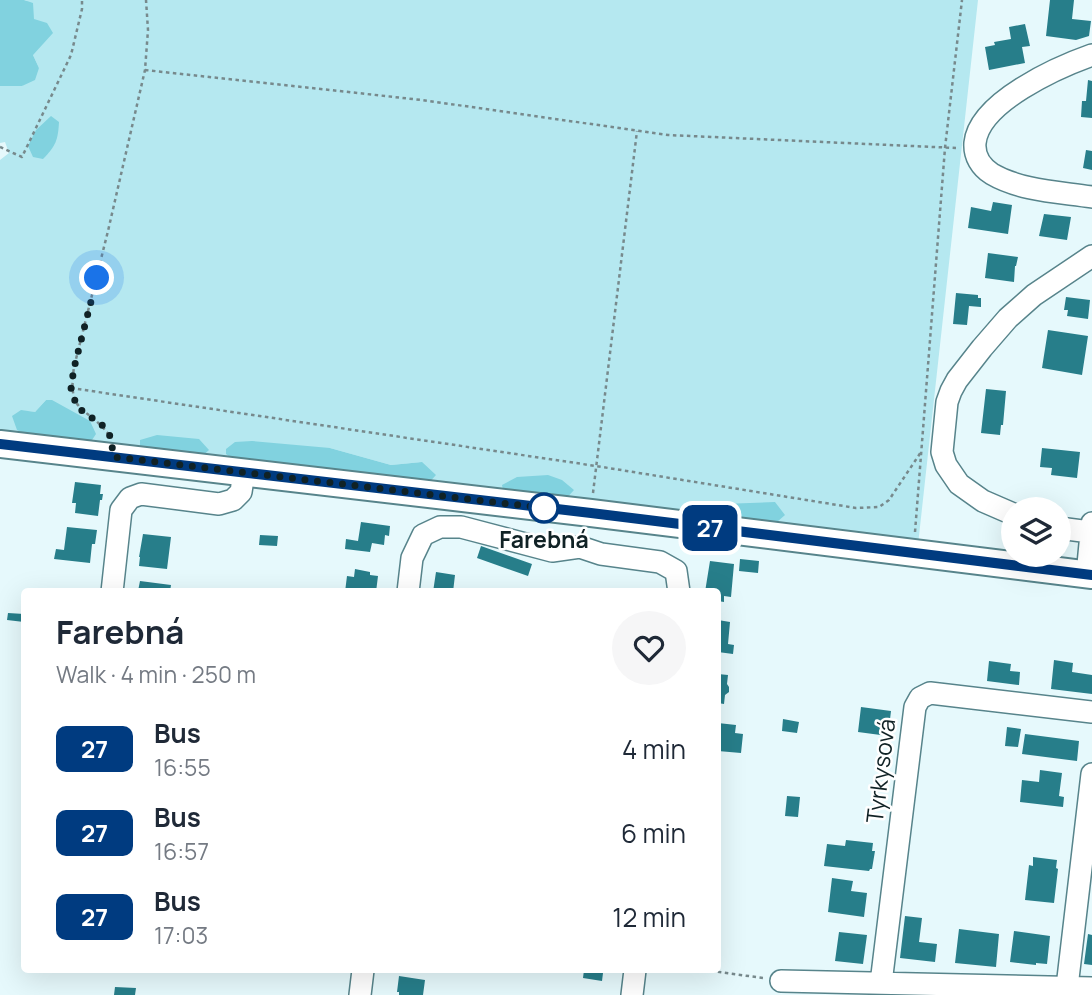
<!DOCTYPE html>
<meta charset="utf-8">
<style>
body{margin:0;font-family:Manrope,sans-serif;background:#f6f6f7;color:#1f2937;height:100vh;display:flex;flex-direction:column;font-size:26px;white-space:nowrap}
*{box-sizing:border-box;margin:0}
p{font-size:23px;color:#747a83}
.icon{flex:none;width:38px;height:38px;fill:none;stroke:currentColor;stroke-width:2;stroke-linecap:round;stroke-linejoin:round}
.map{position:relative;flex:1;overflow:hidden}
.panel{position:absolute;left:21px;top:588px;width:700px;height:385px;display:flex;flex-direction:column;background:#fff;border-radius:7px;box-shadow:0 7px 28px #0002}
.panel>*{flex:none}
.badge{padding:0 14px;border-radius:10px;font-size:24px;line-height:46px}
.fabs{position:absolute;left:1001px;top:497px;display:grid;gap:14px}
.fabs a{display:grid;place-items:center;width:70px;height:70px;border-radius:50%;background:#fff;box-shadow:0 7px 28px #0002;font-size:35px}
.you{position:absolute;width:35px;height:35px;margin:-18px;border:5px solid #fff;border-radius:50%;background:#1a73e8;box-shadow:0 0 0 10px #1a73e833}
.map>.badge{position:absolute;translate:-50% -50%;box-shadow:0 0 0 4px #fff}
.round{display:grid;place-items:center;flex:none;width:74px;height:74px;border-radius:37px;background:#f6f6f7}
.overview{display:flex;align-items:center;justify-content:space-between;height:119px;padding:0 35px}
h1{font-size:33px;font-weight:700;line-height:52px}
ul{padding:0;list-style:none}
li{display:flex;align-items:center;gap:21px;height:84px;padding:0 35px}
li div{flex:1}
li b{display:block;font-size:26px}
li em{font-style:normal}
li .badge{min-width:77px;font-weight:700;text-align:center}
.map>svg:first-child{display:block}
.green{fill:#b5e8f0;fill-rule:evenodd}
.forest{fill:#81d2df}
.building{fill:#277e8a}
.lines{fill:none;stroke-linecap:round;stroke-linejoin:round}
.minor-casing{stroke:#57848b;stroke-width:24}
.tertiary-casing{stroke:#57848b;stroke-width:30}
.path{stroke:#77898c;stroke-width:2.5;stroke-dasharray:3.5 3.5;stroke-linecap:butt}
.minor{stroke:#fff;stroke-width:21}
.tertiary{stroke:#fff;stroke-width:26}
.line-casing{stroke:#fff;stroke-width:16}
.line{stroke:#003b80;stroke-width:10}
.walk{stroke:#102225;stroke-width:7;stroke-dasharray:0 12.6}
.stop-dot{fill:#fff;stroke:#003b80;stroke-width:3.5}
.labels{text-anchor:middle;stroke-width:5;stroke-linejoin:round;paint-order:stroke}
.stop-label{font-size:23px;font-weight:bold;fill:#102225;stroke:#fff}
.street-label{font-size:23px;fill:#102225;stroke:#fff}
</style>
<div class="map">
<svg width="1092" height="995" viewBox="0 0 1092 995">
<rect width="100%" height="100%" fill="#e6f9fc"/>
<path class="green" d="M24 0H978L916 563 0 437V160L9 153 5 142 0 143V86H22L39 68 33 55 34 19 27 1ZM46 400 90 443 21 411 35 412ZM330 448 391 465 422 462 364 478 308 471 282 463Z"/>
<path class="forest" d="M0 0H24L33 3 34 19 47 23 53 33 33 55 39 68 35 80 22 86H0Z
M51 116 59 122C58 140 56 146 43 159L33 157 28 146 36 130Z
M46 400H52L90 421 96 434 90 443 27 435 17 430 12 416 21 410 35 412Z
M157 435 199 439 209 450 199 459 152 455 140 447V440Z
M252 441 330 448 391 465 422 462 436 475 425 487 308 471 282 463H238L226 454V449L235 442Z
M548 475 562 480 574 490 563 502 503 490 502 485 517 477Z
M775 502 785 515 769 529 690 517 688 510 693 505Z"/>
<path class="building" d="M1050 0H1074L1072 19 1091 21 1089 36 1076 40 1046 36Z
M1025 24 1030 46 1022 47 1025 63 989 70 985 47 995 45 994 42 1011 39 1009 27Z
M1088 80 1092 81V118L1081 117 1082 101H1086Z
M1086 150 1092 151V170L1083 168Z
M993 202 1012 205 1008 234 968 228 971 207 991 211Z
M1044 214 1071 217 1067 240 1039 236Z
M988 253 1018 257 1016 266H1015L1014 282 985 278Z
M956 293 978 295V298H981V307L969 306 967 325 953 324Z
M1066 297 1090 300 1088 319 1067 316 1068 310H1064Z
M1048 330 1088 336 1082 375 1042 368Z
M986 389 1006 391 1003 425H1001L1000 435 981 433Z
M1042 448 1080 452 1077 478 1051 475 1052 468 1040 467Z
M75 482 101 485 100 494H103L102 500H100L98 516 75 513 76 503H72Z
M361 522 390 526 389 536 385 535 384 545 372 543 370 552 345 549 346 539 358 541Z
M67 527 97 530 95 544H92L90 563 54 559 56 549 64 550Z
M143 534 171 537 167 569 139 566 140 557H139Z
M260 535 278 536 277 546 259 545Z
M481 546 532 564 528 576 477 558Z
M740 559 759 561 758 573 739 571Z
M710 561 734 564 731 597 724 596V602L718 601V592H705Z
M355 569 370 572V575L378 576 376 592H345L347 576 354 577Z
M436 572 455 575 453 592H433Z
M140 581 171 585 170 592 138 591Z
M8 613 24 614V622L7 620Z
M718 620 730 622 728 644 734 645 733 654 718 652Z
M1054 660 1073 663 1072 672 1092 675V694L1051 689Z
M989 661 1011 664 1010 671 1020 672 1019 685 987 681Z
M718 674 728 675 727 684 729 687V692L725 695 724 704 718 703Z
M861 707 891 711 888 736 858 732Z
M783 719 799 722 797 733 782 731Z
M718 723 736 725 735 733 743 734 741 753 718 751Z
M1007 727 1021 729 1018 747 1005 746Z
M1025 734 1079 741 1077 761 1022 754Z
M1040 770 1062 773 1059 796 1064 797 1063 807 1020 802 1022 780 1039 782Z
M787 796 800 797 798 817 785 816Z
M846 840 873 843 872 851H875L872 869H870L869 871 824 866 827 844 845 846Z
M1033 857 1057 860 1056 868 1058 869 1054 903 1025 900 1029 865 1033 866Z
M832 878 853 881 851 891 867 893 864 917 828 912Z
M905 916 922 918 919 942 937 944 935 962 900 958Z
M959 929 999 934 996 967 955 963Z
M1014 931 1050 936 1047 964 1036 963V965L1010 962Z
M839 932 867 935 863 964 835 961Z
M1088 934 1092 935V965L1084 964Z
M584 970H608L607 973H603L602 981 583 978Z
M399 976 425 980 423 995H399V992H397Z
M115 987 136 988 135 995H114Z"/>
<g class="lines">
<defs>
<path id="minor" d="M1092 55C1058 67 979 102 975 143 974 156 981 167 992 174 1021 191 1060 192 1092 197
M1013 514 983 501 959 484 946 465 942 452 947 402 951 391 957 380 982 348 1008 318 1034 295 1092 256
M1059 528 1090 532
M1087 575 1092 523
M112 592 121 510 130 498 141 494 219 504 233 500 241 492 244 472
M408 592 412 558 423 535 440 527H461L552 551 580 547 601 554 660 562 676 571 679 592
M781 981 1092 988
M881 983 915 707 920 698 930 693 1092 712
M1067 987 1092 774
M360 995 363 970
M632 995 635 970"/>
<path id="tertiary" d="M0 444 591 513 1092 575"/>
</defs>
<use href="#minor" class="minor-casing"/>
<use href="#tertiary" class="tertiary-casing"/>
<path class="path" d="M145 70 422 100 668 135 956 148
M0 147 22 157 71 55 82 9V0
M71 388 596 466 856 508 879 507 889 500 921 452
M109 435C86 404 67 416 74 367L108 231 145 70 148 30 146 0
M593 493 637 131
M915 532 945 148 962 0
M704 970 763 978"/>
<use href="#minor" class="minor"/>
<use href="#tertiary" class="tertiary"/>
</g>
<g class="lines">
<defs>
<path id="line" d="M0 444 591 513 1092 575"/>
</defs>
<use href="#line" class="line-casing"/>
<use href="#line" class="line"/>
<path class="walk" d="M97 278 74 368 71 388 74 399 81 410 102 425 110 436 114 457 544 508"/>
</g>
<circle class="stop-dot" cx="544" cy="508" r="14"/>
<g class="labels">
<g class="stop-label">
<text x="544" y="548">Farebná</text>
</g>
<g class="street-label">
<text transform="translate(881 771) rotate(-83)" y="8">Tyrkysová</text>
</g>
</g>
</svg>
<div class="fabs">
<a><svg class="icon" aria-label="layers" viewBox="0 0 24 24"><path d="M12 4l9 5-9 5-9-5zM3 14l9 5 9-5"/></svg></a>
</div>
<div class="you" style="left:97px;top:278px"></div>
<b class="badge" style="left:710px;top:528px;background:#003b80;color:#fff">27</b>
<section class="panel">
<div class="overview"><div><h1>Farebná</h1><p>Walk · 4 min · 250 m</p></div><a class="round"><svg class="icon" aria-label="heart" viewBox="0 0 24 24"><path d="M12 20l-8-8c-3-5 5-10 8-4 3-6 11-1 8 4z"/></svg></a></div>
<ul>
<li><span class="badge" style="background:#003b80;color:#fff">27</span><div><b>Bus</b><p>16:55</p></div><em>4 min</em></li>
<li><span class="badge" style="background:#003b80;color:#fff">27</span><div><b>Bus</b><p>16:57</p></div><em>6 min</em></li>
<li><span class="badge" style="background:#003b80;color:#fff">27</span><div><b>Bus</b><p>17:03</p></div><em>12 min</em></li>
</ul>
</section>
</div>
